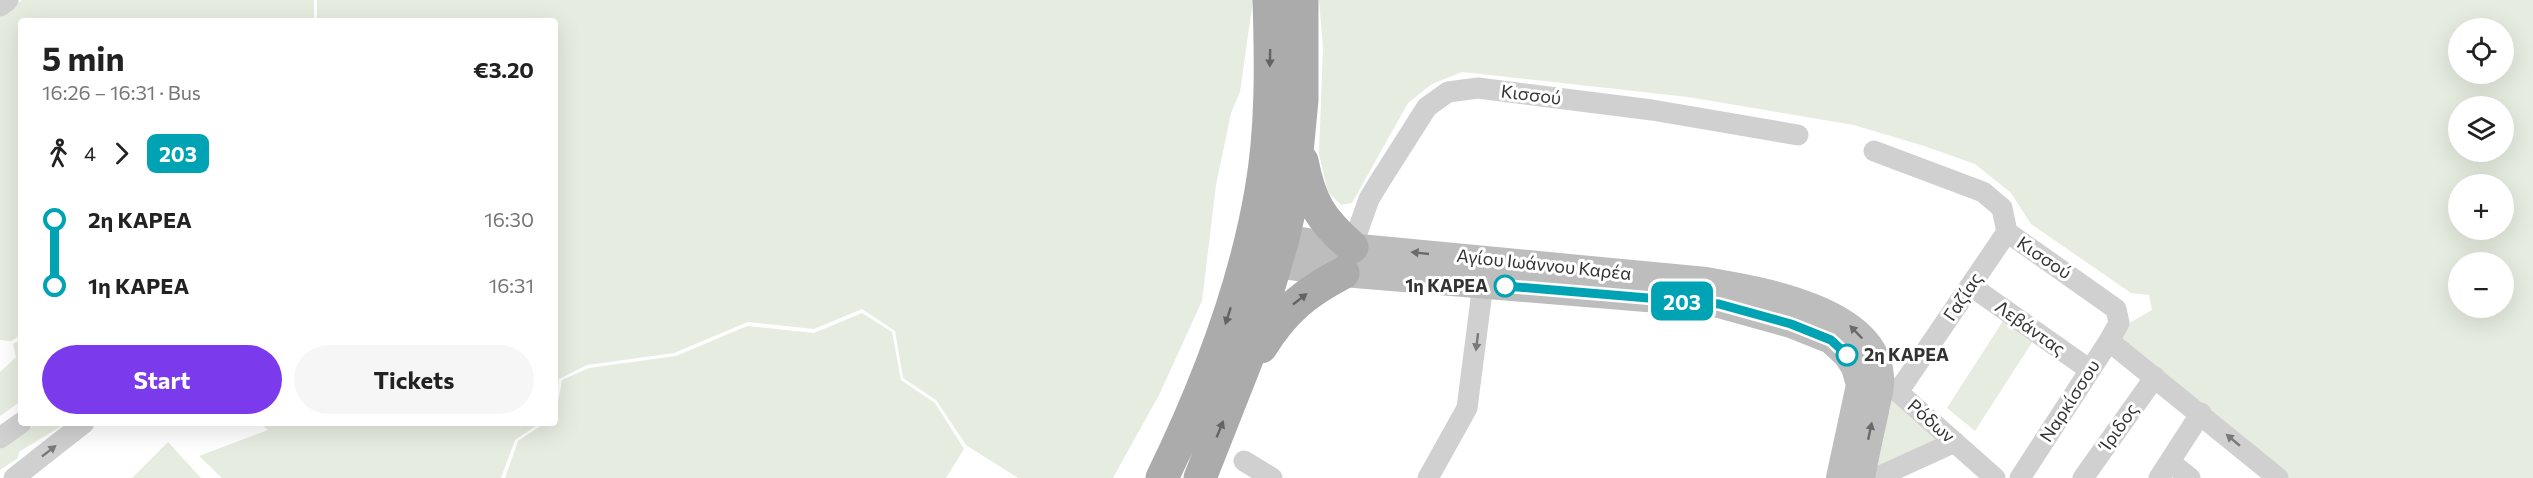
<!DOCTYPE html>
<meta charset="utf-8">
<style>
body{margin:0;font-family:Commissioner,sans-serif;background:#f6f6f6;color:#222;height:100vh;display:flex;flex-direction:column;font-size:22px;white-space:nowrap}
*{box-sizing:border-box;margin:0}
p{font-size:20px;color:#767676}
.icon{flex:none;width:33px;height:33px;fill:none;stroke:currentColor;stroke-width:2;stroke-linecap:round;stroke-linejoin:round}
.map{position:relative;flex:1;overflow:hidden}
.panel{position:absolute;left:18px;top:18px;width:540px;height:408px;display:flex;flex-direction:column;background:#fff;border-radius:6px;box-shadow:0 6px 24px #0002}
.panel>*{flex:none}
.badge{padding:0 12px;border-radius:9px;font-size:21px;line-height:39px}
.tools{position:absolute;left:2448px;top:18px;display:grid;gap:12px}
.tools a{display:grid;place-items:center;width:66px;height:66px;border-radius:50%;background:#fff;box-shadow:0 6px 24px #0002;font-size:30px}
.map>.badge{position:absolute;translate:-50% -50%;box-shadow:0 0 0 3px #fff}
.legs{display:flex;align-items:center;gap:9px;height:66px;padding:0 24px;font-size:20px}
.legs p{margin-inline-start:auto}
.headline{display:flex;align-items:center;justify-content:space-between;height:102px;padding:0 24px}
h1{font-size:33px;font-weight:700;line-height:45px}
.primary-button{display:flex;gap:12px;margin-top:auto;padding:12px 24px}
.primary-button a{flex:1;height:69px;border-radius:36px;background:#7c3aed;color:#fff;font-size:24px;font-weight:700;line-height:69px;text-align:center}
.primary-button a+a{background:#f6f6f6;color:#222}
ul{padding:0 24px;list-style:none}
li{display:flex;align-items:center;gap:21px;height:66px;font-size:22px}
li i{display:grid;place-items:center;width:9px;height:100%;margin:0 8px;background:currentColor}
li i::after{content:'';width:15px;height:15px;margin:-8px;border:4px solid;border-radius:50%;background:#fff}
li p{margin-inline-start:auto}
li:first-child i{background:linear-gradient(#0000 50%,currentColor 0)}
li:last-child i{background:linear-gradient(currentColor 50%,#0000 0)}
.map>svg:first-child{display:block}
.green{fill:#e6ecdf;fill-rule:evenodd}
.lines{fill:none;stroke-linecap:round;stroke-linejoin:round}
.street{stroke:#d0d0d0;stroke-width:21}
.secondary{stroke:#bdbdbd;stroke-width:28}
.primary{stroke:#ababab;stroke-width:33}
.oneway{fill:#636363}
.oneway2{fill:#6a6a6a}
.oneway3{fill:#7a7a7a}
.line-1-casing{stroke:#fff;stroke-width:14}
.line-1{stroke:#00a3b4;stroke-width:9}
.stop-1-dot{fill:#fff;stroke:#00a3b4;stroke-width:3}
.labels{text-anchor:middle;stroke-width:6;stroke-linejoin:round;paint-order:stroke}
.street-label{font-size:18px;fill:#333;stroke:#fff}
.stop-label{font-size:18px;font-weight:bold;fill:#333;stroke:#fff;text-anchor:end}
</style>
<div class="map">
<svg width="2533" height="478" viewBox="0 0 2533 478">
<rect width="100%" height="100%" fill="#fff"/>
<path class="green" d="M22 0H314V21H21V335L11 341 0 340V16Z
M317 0H1253L1240 92 1231 113 1216 185 1202 301 1159 395 1113 478H1018L966 445 936 400 903 378 895 331 862 309 814 329 748 322 674 353 587 365 559 379 555 406V21H317Z
M1319 0H2533V478H2286L2115 340 2126 325 2152 310 2149 295 2131 293 2031 224 2011 193 1975 164 1924 146 1854 125 1688 97 1462 72 1432 84 1408 103 1352 203 1341 205 1328 192 1319 154 1323 48ZM2458 28H2504V74H2458ZM2458 106H2504V152H2458ZM2458 184H2504V230H2458ZM2458 262H2504V308H2458Z
M862 313 892 332 901 380 935 403 964 449 946 478H505L518 441 545 423H555C555 408 560 395 562 380L589 368 676 356 747 326 814 333Z
M2003 321 2033 341 1975 431 1947 408Z
M21 340V401L0 416V372L16 357 13 344Z
M1889 396 1941 442 1875 470Z
M37 423H66L19 452 18 458 0 470V449Z
M261 423H540L515 440 501 478H222L199 456 268 430Z
M168 442 201 478H132Z"/>
<g class="lines">
<path class="street" d="M0 6 8 0
M1874 151 1983 192 2002 208 2007 232 2116 309 2119 323 2109 341 2020 478
M1352 247 1369 199 1378 184 1427 107 1448 92 1478 88 1652 110 1798 135
M1971 286 2090 370
M2109 341 2278 478
M1886 385 1898 392 1995 478
M1898 392 2007 232
M0 438 21 423
M1244 461 1272 478
M2170 462 2190 478
M14 478 84 423
M1428 478 1467 408 1483 284
M1867 478 1878 477 1955 442
M2083 478 2155 377
M2159 478 2201 413"/>
<path class="secondary" d="M1260 235 1328 245 1706 281C1759 290 1884 310 1880 384 1880 393 1876 402 1875 411 1870 433 1865 456 1861 478
M1253 261 1343 273 1719 304 1791 324 1831 340 1847 355 1855 367 1860 385 1840 478"/>
<path class="primary" d="M1302 161C1310 202 1320 219 1352 247
M1261 347C1284 310 1305 293 1343 273
M1162 478C1206 388 1244 290 1261 191 1272 129 1271 63 1269 0
M1200 478 1249 354 1283 239 1293 194 1302 100V0"/>
</g>
<defs><path id="oneway-solid" d="M-6-.8H1V-3.2L6.5 0L1 3.2V.8H-6Z" transform="scale(1.5)"/></defs>
<g class="oneway">
<use href="#oneway-solid" transform="translate(1270 58) rotate(91)"/>
<use href="#oneway-solid" transform="translate(1300 299) rotate(-38)"/>
<use href="#oneway-solid" transform="translate(1228 316) rotate(108)"/>
<use href="#oneway-solid" transform="translate(1220 429) rotate(-68)"/>
</g>
<g class="oneway2">
<use href="#oneway-solid" transform="translate(1420 253) rotate(-174)"/>
<use href="#oneway-solid" transform="translate(1856 332) rotate(-134)"/>
<use href="#oneway-solid" transform="translate(1870 431) rotate(-78)"/>
</g>
<g class="oneway3">
<use href="#oneway-solid" transform="translate(1477 342) rotate(97)"/>
<use href="#oneway-solid" transform="translate(2233 440) rotate(-140)"/>
<use href="#oneway-solid" transform="translate(49 451) rotate(-38)"/>
</g>
<g class="lines">
<defs>
<path id="line-1" d="M1505 286 1719 304 1791 324 1831 340 1847 355"/>
</defs>
<use href="#line-1" class="line-1-casing"/>
<use href="#line-1" class="line-1"/>
</g>
<g class="stop-1-dot">
<circle cx="1505" cy="286" r="10"/>
<circle cx="1847" cy="355" r="10"/>
</g>
<g class="labels">
<g class="street-label">
<text transform="translate(1531 95) rotate(7)" y="6">Κισσού</text>
<text transform="translate(2044 258) rotate(34)" y="6">Κισσού</text>
<text transform="translate(1544 265) rotate(6)" y="6">Αγίου Ιωάννου Καρέα</text>
<text transform="translate(1963 297) rotate(-56)" y="6">Γαζίας</text>
<text transform="translate(2030 328) rotate(35)" y="6">Λεβάντας</text>
<text transform="translate(2070 401) rotate(-57)" y="6">Ναρκίσσου</text>
<text transform="translate(1931 421) rotate(41)" y="6">Ρόδων</text>
<text transform="translate(2119 427) rotate(-55)" y="6">Ίριδος</text>
</g>
<g class="stop-label">
<text x="1488" y="292">1η ΚΑΡΕΑ</text>
<text x="1864" y="361" text-anchor="start">2η ΚΑΡΕΑ</text>
</g>
</g>
</svg>
<div class="tools">
<a><svg class="icon" aria-label="locate" viewBox="0 0 24 24"><circle cx="12" cy="12" r="6"/><path d="M12 2v4M12 18v4M2 12h4M18 12h4"/></svg></a>
<a><svg class="icon" aria-label="layers" viewBox="0 0 24 24"><path d="M12 4l9 5-9 5-9-5zM3 14l9 5 9-5"/></svg></a>
<a>+</a>
<a>−</a>
</div>
<b class="badge" style="left:1682px;top:301px;background:#00a3b4;color:#fff">203</b>
<section class="panel">
<div class="headline"><div><h1>5 min</h1><p>16:26 – 16:31 · Bus</p></div><b>€3.20</b></div>
<div class="legs"><svg class="icon" aria-label="walk" viewBox="0 0 24 24"><circle cx="13" cy="4" r="2"/><path d="M13 8l-2 6 4 7M11 14l-3 7M7 12l3-4h3l4 4"/></svg>4<svg class="icon" aria-label="forward" viewBox="0 0 24 24"><path d="M9 5l7 7-7 7"/></svg><b class="badge" style="background:#00a3b4;color:#fff">203</b></div>
<ul>
<li><i style="color:#00a3b4"></i><b>2η ΚΑΡΕΑ</b><p>16:30</p></li>
<li><i style="color:#00a3b4"></i><b>1η ΚΑΡΕΑ</b><p>16:31</p></li>
</ul>
<div class="primary-button"><a>Start</a><a>Tickets</a></div>
</section>
</div>
